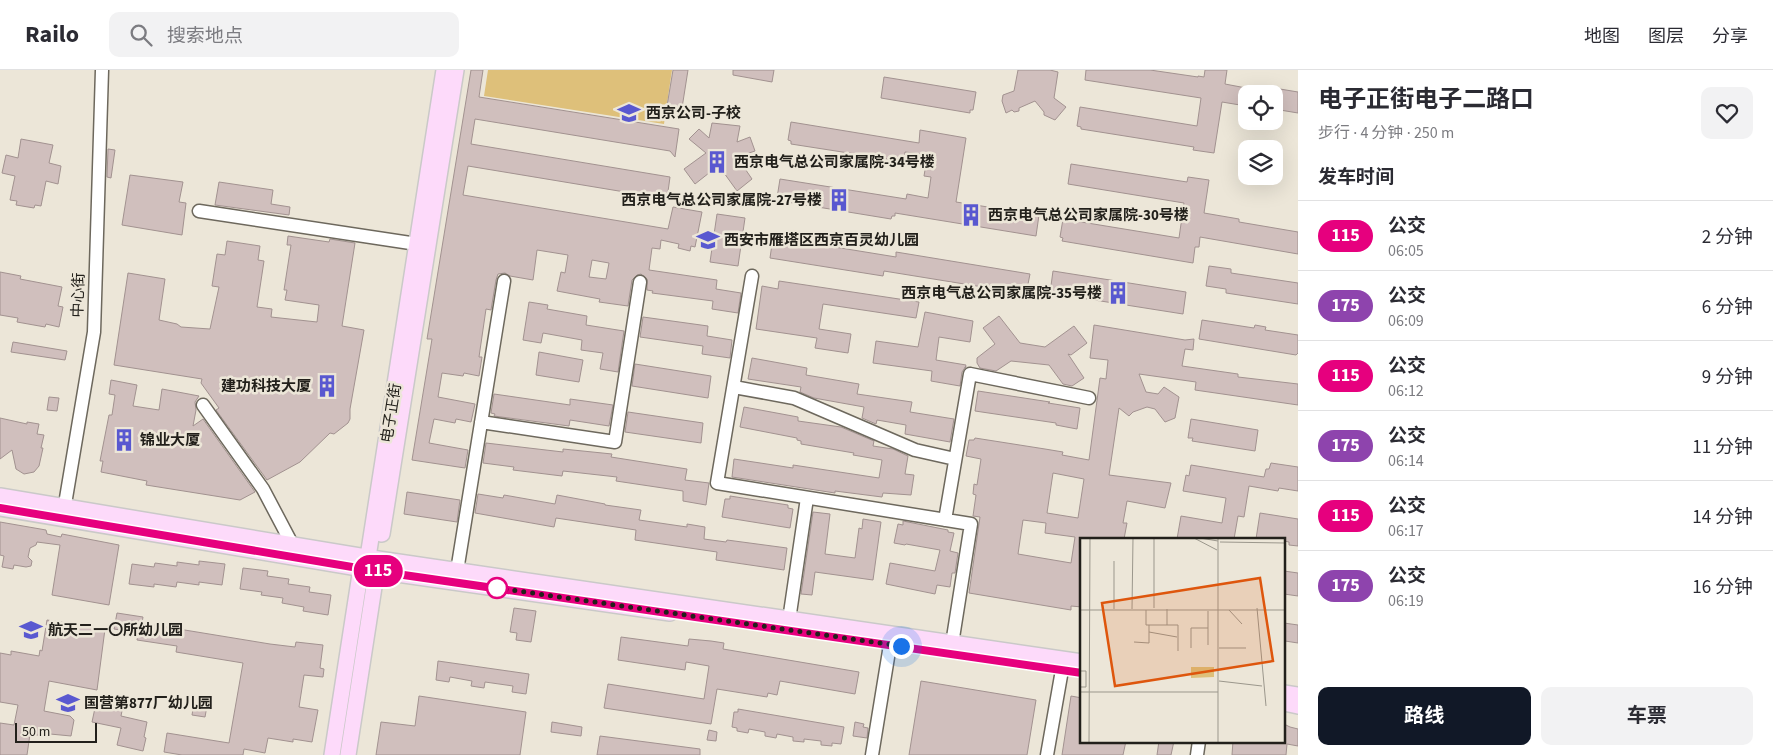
<!DOCTYPE html>
<html lang="zh">
<meta charset="utf-8">
<style>
body{margin:0;font-family:"Source Sans 3","Noto Sans SC",sans-serif;background:#f2f2f3;color:#2b2b33;height:100vh;display:flex;flex-direction:column;font-size:19px;white-space:nowrap}
*{box-sizing:border-box;margin:0}
p{font-size:16px;color:#7c7c81}
.icon{flex:none;width:28px;height:28px;fill:none;stroke:currentColor;stroke-width:2;stroke-linecap:round;stroke-linejoin:round}
.map{position:relative;flex:1;overflow:hidden}
.sheet{display:flex;flex-direction:column;background:#fff;width:475px}
.sheet>*{flex:none}
.badge{padding:0 10px;border-radius:16px;font-size:18px;line-height:32px}
.controls{position:absolute;left:1238px;top:15px;display:grid;gap:10px}
.controls a{display:grid;place-items:center;width:45px;height:45px;border-radius:10px;background:#fff;box-shadow:0 5px 20px #0002;font-size:25px}
.scale{position:absolute;left:15px;bottom:12px;width:82px;box-sizing:border-box;padding-left:5px;border:2px solid #22201b;border-top:0;font-size:14px;line-height:18px;white-space:nowrap;color:#22201b;-webkit-text-stroke:4px #ece6d8;paint-order:stroke}
.you{position:absolute;width:25px;height:25px;margin:-12px;border:4px solid #fff;border-radius:50%;background:#1a73e8;box-shadow:0 0 0 8px #1a73e833}
.map>.badge{position:absolute;translate:-50% -50%;box-shadow:0 0 0 2px #fff}
h2{padding:0 20px;font-size:19px;line-height:45px}
.round{display:grid;place-items:center;flex:none;width:52px;height:52px;border-radius:10px;background:#f2f2f3}
.summary{display:flex;align-items:center;justify-content:space-between;height:85px;padding:0 20px}
h1{font-size:24px;font-weight:700;line-height:38px}
.button{display:flex;gap:10px;margin-top:auto;padding:10px 20px}
.button a{flex:1;height:58px;border-radius:10px;background:#111827;color:#fff;font-size:20px;font-weight:700;line-height:58px;text-align:center}
.button a+a{background:#f2f2f3;color:#2b2b33}
ul{padding:0;list-style:none}
li{display:flex;align-items:center;gap:15px;height:70px;padding:0 20px;border-top:1px solid #e1e1e2}
li div{flex:1}
li b{display:block;font-size:19px}
li em{font-style:normal}
li .badge{min-width:55px;font-weight:700;text-align:center}
header{display:flex;align-items:center;gap:30px;box-sizing:border-box;height:70px;padding:0 25px;background:#fff;border-bottom:1px solid #e1e1e2}
header strong{font-size:24px}
nav{display:flex;gap:28px;margin-inline-start:auto;font-size:18px}
.search{width:350px;height:45px;background:#f2f2f3;display:flex;align-items:center;gap:12px;box-sizing:border-box;padding:0 18px;border-radius:10px;color:#7c7c81;font-size:19px}
main{display:flex;flex:1;min-height:0}
.map>svg:first-child{display:block}
.green{fill:#dec07a}
.building{fill:#d0bfbd;stroke:#a29290;fill-rule:evenodd}
.lines{fill:none;stroke-linecap:round;stroke-linejoin:round}
.minor-casing{stroke:#6d685d;stroke-width:15}
.major-casing{stroke:#cac9c8;stroke-width:18}
.minor{stroke:#fff;stroke-width:12}
.major{stroke:#fddafa;stroke-width:15}
.line-casing{stroke:#fff;stroke-width:11}
.line{stroke:#e6007e;stroke-width:8}
.walk{stroke:#22201b;stroke-width:5;stroke-dasharray:0 9}
.stop-dot{fill:#fff;stroke:#e6007e;stroke-width:2.5}
.labels{text-anchor:middle;stroke-width:5;stroke-linejoin:round;paint-order:stroke}
.poi-label{font-size:15px;font-weight:bold;fill:#22201b;stroke:#ece6d8;text-anchor:start}
.street-label{font-size:15px;fill:#22201b;stroke:#ece6d8}
.inset-road{fill:none;stroke:#9b978c;stroke-width:1}
.view{fill:#de560d;fill-opacity:0.15;stroke:#de560d;stroke-width:2.5}
.inset-edge{fill:none;stroke:#22201b;stroke-width:2.5}
</style>
<header>
<strong>Railo</strong>
<div class="search"><svg class="icon" aria-label="search" viewBox="0 0 24 24"><circle cx="10" cy="10" r="6"/><path d="M15 15l6 6"/></svg>搜索地点</div>
<nav><a>地图</a><a>图层</a><a>分享</a></nav>
</header>
<main>
<div class="map">
<svg width="1298" height="685" viewBox="0 0 1298 685">
<rect width="100%" height="100%" fill="#ece6d8"/>
<path class="green" d="M488 0H672L664 54 484 26Z"/>
<path class="building" d="M471 0H483L479 27 679 59 675 87 670 81 475 49 471 74 670 107 667 129 468 96 463 125 668 159 673 137 702 142 695 177 691 176 690 181 678 178 679 174 661 170 660 179 652 178 649 200 717 210 716 219 741 223 738 243 712 239 713 231 652 223 653 221 647 220V209L641 204 637 205 632 210 628 236 599 232 600 229 557 221 561 202 565 203 568 185 537 180 533 210 510 206 505 203 498 204 496 210 491 240 486 239 479 287H482L479 306 464 303 463 306 442 303 438 327 475 334 471 352 456 349 455 353 434 349 429 373 468 380 465 398 412 390 432 269H427ZM592 190 609 193 606 209 589 207Z
M673 0H688L682 38 667 36Z
M733 0H774L772 12 733 5Z
M1018 0H1050L1058 2 1054 28 1066 37 1055 50 1044 45V42L1035 31 1019 38V41L1014 42 1012 40 1006 43 1002 31 1003 25 1014 21Z
M1086 0H1150L1198 7V6L1204 7 1205 0H1227L1225 14 1246 18V36L1222 32 1214 83 1193 80 1194 77 1081 59V57L1077 56 1080 37 1197 56 1201 28 1085 10Z
M884 7 976 22 973 40H970V43L881 28Z
M1274 18 1298 22V43L1274 39Z
M791 52 919 73 920 60 966 68 956 132 1039 145 1036 166 895 143V146H892L891 149 781 131 782 129 777 128 780 109 906 129 907 124 928 128 931 107 924 106 926 94 920 93 922 84 905 82 904 89H900V91L791 74V71L788 70Z
M712 53 740 56 737 72 750 67 755 81 737 87 752 109 737 121 719 96 711 102 709 101V103L695 114 684 99 706 83 689 69 699 59 709 68Z
M21 69 53 75 49 93 61 96 58 114 46 111 41 136 35 135 34 138 16 135 17 131 10 130 15 106 2 103 6 85 18 88Z
M108 79 115 80 111 108 107 107Z
M1071 94 1187 112 1188 107 1209 110 1204 143 1239 149V152L1298 162V184L1200 167 1199 177H1195L1193 193 1062 171 1063 168 1060 167 1063 149 1179 168 1184 133 1068 114Z
M130 105 183 112 179 132 186 133 182 165 122 155Z
M219 112 273 120 271 134 290 137 289 145 215 135Z
M717 144 745 148 738 196 710 192Z
M288 166 329 172 330 169 355 173 342 256 364 260 350 339V349L348 353 334 364 330 363 300 392 267 410 216 340 219 338 201 313 202 309 114 295 128 203 165 209 159 250 177 254 181 257 210 259 219 217 212 216 217 184 225 185 227 171 260 176 258 190 264 191 257 237 272 239 271 247 317 252 319 235 285 230 287 220H284L291 175H287Z
M773 167 896 187V182L1030 204 1026 224 884 201 883 206 770 188Z
M1209 196 1231 199V203L1298 213V234L1226 223V219L1206 216Z
M1053 201 1186 222 1183 244 1050 223Z
M0 202 21 206 20 209 62 217 58 236 63 237 59 257 46 254 45 257 17 252 18 248 0 245Z
M779 211 919 232 916 248 823 234 819 259 851 264 848 283 815 278 817 268 756 259 762 216 778 219Z
M529 232 548 235 547 239 587 246 586 255 624 261 618 302 600 299 603 283 581 280 582 270 543 263 541 273 523 270Z
M925 242 973 251 970 272 939 267 936 290 966 295 965 298 966 296 962 302 960 316 931 311 932 301 873 293 876 271 918 277Z
M999 246 1020 273 1045 277 1074 256 1087 273 1071 285 1068 284 1084 308 1072 316 1063 314 1049 295 1011 291 996 301 980 298 977 293V288L995 274 983 258Z
M643 247 708 256 707 266 732 270 730 288 702 284 703 276 640 267Z
M1202 250 1254 258 1255 255 1266 257 1265 260 1298 265V283L1296 285 1199 269Z
M1094 255 1185 270 1194 269 1193 280 1185 279 1182 296 1238 304V307L1298 314V335L1195 320 1196 312 1139 304 1146 322 1158 324 1164 317 1179 327 1175 348 1165 352 1155 339 1147 337 1133 342 1129 346 1119 338 1109 405 1171 413 1165 438 1127 431 1123 453H1127L1124 469H1082V537L1071 536V540L969 523 980 447 973 446 976 425 973 424 974 414 977 415 981 389 966 386 969 370H974L975 368 1045 379 1063 382 1062 385 1089 390 1100 308 1106 309 1108 290 1090 288ZM1053 403 1084 409 1078 448 1047 443ZM1023 450 1046 453 1045 463 1075 467 1071 493 1018 484Z
M13 272 67 281 65 290 11 282Z
M539 282 583 290 579 312 536 305Z
M752 288 807 298 806 305 859 314 857 324 912 332 910 342 954 349 950 372 905 364 906 355 877 350 876 354 862 348 864 337 814 328 800 322 801 317 748 309Z
M635 294 711 306 708 328 632 316Z
M111 310 137 315 133 336 159 340 162 319 199 326 195 332 196 340 193 356 203 349 255 422 240 430 146 415 147 411 101 402 103 391H100L109 345H112L115 325 109 324Z
M978 321 1050 332 1048 333 1080 338 1077 359 1056 355V353L975 341Z
M494 324 570 335V329L613 335 609 356 570 350 569 356 494 346 495 344 491 343Z
M49 327 59 328 57 341 47 340Z
M744 337 798 347V351L841 357 874 371 873 376 893 379 908 386 905 404 914 405 911 425 883 423 882 427 835 421V423L732 407 734 389 793 398V395L879 408 882 390 859 386 853 385 854 383 801 374V371L797 370V368L740 357Z
M628 342 703 353 701 373 625 362Z
M0 348 27 354V352L39 354 37 364 44 365 41 378H43L39 396 34 402 24 404 16 399 12 380 0 389Z
M1191 349 1258 360 1255 381 1192 371 1193 368H1188Z
M486 373 563 382V379L612 384 611 387 687 399 685 410 709 413 706 435 683 431V421L616 411 617 407 563 401 562 406 513 400 514 397 483 393Z
M1271 393 1298 397V421L1279 418 1278 421 1249 416 1244 447 1238 446 1234 469H1177L1181 446 1222 453 1226 428 1183 421 1186 405 1189 406 1191 395 1264 407 1266 399H1269Z
M407 422 460 430 457 452 404 444Z
M478 424 503 428 504 425 555 434 557 425 605 434V435L641 440 639 450 687 457V454L705 457 704 469 726 472 727 470 787 478 784 500 716 490 717 482 635 470 636 460 556 448 554 457 475 443Z
M730 426 788 435V438L793 439 790 458 722 447 725 429H730Z
M813 442 830 444 825 484 855 488 859 458 862 459 863 449 881 452 873 510 815 502 812 525 801 524Z
M1260 443 1298 449V476L1289 475V472L1284 471V469H1256Z
M903 451 948 460V462L954 463 950 481 958 483 955 503H952L950 517 937 515 935 524 886 514 890 493 935 501 940 480 906 474 905 475 894 473 898 454 903 455Z
M0 452 46 460 47 464 61 467 62 464 119 475 109 535 52 525 60 475 37 472 36 475 30 478 28 487 32 491 31 496 26 497 14 495 13 499 2 497 4 486 0 485Z
M199 491 225 494 222 515 199 512V515L177 512 176 517 154 514V517L129 514 132 494 154 497 155 493 177 496V492L199 495Z
M243 498 268 501 267 506 289 509 288 514 310 517 309 522 331 525 328 545 303 541 304 537 282 533 283 528 261 525 262 522 240 519Z
M1284 501 1298 503V526L1284 524Z
M514 538 536 541 531 572 516 570 517 563 510 562Z
M117 543 143 547 142 553 270 574 295 577 296 572 323 575 320 598 324 599 323 607 304 605 299 637 318 640 312 672 293 669V672L268 668 265 683 244 679 243 685H182L164 682 167 663 229 673 243 593 176 582 177 576 137 570 138 563 114 559Z
M47 550 105 559 97 620 49 611 44 641 70 646 74 650 71 666 50 664H44V666L30 664 27 685H0V653L14 655 18 635 0 632V583L11 585V581L39 586 40 580 42 581Z
M1284 553 1298 555V573L1285 571Z
M621 567 688 576 689 569 711 571 724 573 723 579 859 602 855 624 780 611 777 625 768 623 767 627 717 619 711 654 604 638 608 614 704 629 709 596 686 592 685 600 618 590Z
M438 591 529 604 526 624 512 622 513 616 485 612 484 618 471 616 472 611 450 607 449 612 436 610Z
M921 611 1036 630 1027 685H909Z
M102 626 124 631 121 646 147 652 144 667 146 668 143 681 117 675 121 658 92 652 95 638 99 639Z
M419 626 526 642 520 685H376L381 652 415 656Z
M1071 626 1082 628V671H1126L1123 685H1062Z
M194 633 207 636 205 647 192 645Z
M738 639 844 657 841 674 832 673V676L821 675V671L804 669V672L793 671V667L777 664 776 668 765 666V662L749 659 748 663 737 661V658L732 657 734 642H738Z
M552 652 582 657 581 666 551 662Z
M855 652 864 654 863 657 868 658 867 668 853 666Z
M1284 654 1290 657 1298 659V676L1287 674 1286 685H1232L1233 671H1284Z
M709 660 717 662 716 671 707 670Z
M600 666 700 679V685H597Z
M1159 671H1174L1171 685H1157Z"/>
<g class="lines">
<defs>
<path id="minor" d="M199 141 417 174
M752 206 717 413 971 454 952 574
M734 317 794 328 915 380 955 389
M203 335 263 419 292 474
M481 352 615 372 640 212
M63 446 94 262 102 0
M945 450 970 304 1089 328
M457 501 504 211
M789 550 807 428
M872 685 890 575
M1047 685 1062 600
M1197 685 1199 671"/>
<path id="major" d="M0 426 378 489 1082 592
M0 438 376 501 670 543
M382 464 456 0
M1284 623 1298 625
M1284 633 1298 636
M332 685 361 498 368 487 444 0
M348 685 378 491"/>
</defs>
<use href="#minor" class="minor-casing"/>
<use href="#major" class="major-casing"/>
<use href="#minor" class="minor"/>
<use href="#major" class="major"/>
</g>
<g class="lines">
<defs>
<path id="line" d="M0 438 376 501 1082 603"/>
</defs>
<use href="#line" class="line-casing"/>
<use href="#line" class="line"/>
<path class="walk" d="M497 518 901 576"/>
</g>
<defs>
<symbol id="school-bare" viewBox="-9 -9 18 18"><path d="M0-5L7-2L0 1L-7-2ZM-4 1L0 2.5L4 1V4Q0 6-4 4Z" fill="#5958d0" stroke="#ece6d8" stroke-width="2.5" paint-order="stroke"/></symbol>
<symbol id="building-bare" viewBox="-9 -9 18 18"><path d="M-4-6H4V6H1V3H-1V6H-4ZM-2.5-4.3h1.7v1.8h-1.7ZM.8-4.3h1.7v1.8H.8ZM-2.5-1h1.7V.8h-1.7ZM.8-1h1.7V.8H.8Z" fill="#5958d0" stroke="#ece6d8" stroke-width="2.5" paint-order="stroke"/></symbol>
</defs>
<g fill-rule="evenodd">
<use href="#school-bare" x="613" y="27" width="32" height="32"/>
<use href="#building-bare" x="701" y="76" width="32" height="32"/>
<use href="#building-bare" x="823" y="114" width="32" height="32"/>
<use href="#building-bare" x="955" y="129" width="32" height="32"/>
<use href="#school-bare" x="692" y="154" width="32" height="32"/>
<use href="#building-bare" x="1102" y="207" width="32" height="32"/>
<use href="#building-bare" x="311" y="300" width="32" height="32"/>
<use href="#building-bare" x="108" y="354" width="32" height="32"/>
<use href="#school-bare" x="15" y="544" width="32" height="32"/>
<use href="#school-bare" x="52" y="617" width="32" height="32"/>
</g>
<circle class="stop-dot" cx="497" cy="518" r="10"/>
<g class="labels">
<g class="poi-label">
<text x="646" y="48">西京公司-子校</text>
<text x="734" y="97">西京电气总公司家属院-34号楼</text>
<text x="822" y="135" text-anchor="end">西京电气总公司家属院-27号楼</text>
<text x="988" y="150">西京电气总公司家属院-30号楼</text>
<text x="724" y="175">西安市雁塔区西京百灵幼儿园</text>
<text x="1102" y="228" text-anchor="end">西京电气总公司家属院-35号楼</text>
<text x="311" y="321" text-anchor="end">建功科技大厦</text>
<text x="140" y="375">锦业大厦</text>
<text x="48" y="565">航天二一〇所幼儿园</text>
<text x="84" y="638">国营第877厂幼儿园</text>
</g>
<g class="street-label">
<text transform="translate(78 225) rotate(-88)" y="5">中心街</text>
<text transform="translate(391 343) rotate(-81)" y="5">电子正街</text>
</g>
</g>
<g transform="translate(1080 468)">
<rect width="205" height="205" fill="#ece6d8"/>
<path d="M134 129V139L111 140V129Z" fill="#dec07a"/>
<path class="inset-road" d="M114 0 137 12M120 0 138 3M140 4 205 5M74 70V0M177 70 186 168M34 71V23M52 71 53 0M87 71V87M0 72H205M66 72V87H98V113M149 72 162 86M69 94 97 99M54 104 69 105V87M128 107V73M111 110V90H128M139 110H166M0 133H6V149H0M139 143 182 148M0 154H138M9 205 10 0M138 205V0"/>
<path class="view" d="M180 40 193 123 35 148 22 65Z"/>
<rect width="205" height="205" class="inset-edge"/>
</g>
</svg>
<div class="controls">
<a><svg class="icon" aria-label="locate" viewBox="0 0 24 24"><circle cx="12" cy="12" r="6"/><path d="M12 2v4M12 18v4M2 12h4M18 12h4"/></svg></a>
<a><svg class="icon" aria-label="layers" viewBox="0 0 24 24"><path d="M12 4l9 5-9 5-9-5zM3 14l9 5 9-5"/></svg></a>
</div>
<div class="scale">50 m</div>
<div class="you" style="left:901px;top:576px"></div>
<b class="badge" style="left:378px;top:501px;background:#e6007e;color:#fff">115</b>
</div>
<section class="sheet">
<div class="summary"><div><h1>电子正街电子二路口</h1><p>步行 · 4 分钟 · 250 m</p></div><a class="round"><svg class="icon" aria-label="heart" viewBox="0 0 24 24"><path d="M12 20l-8-8c-3-5 5-10 8-4 3-6 11-1 8 4z"/></svg></a></div>
<h2>发车时间</h2>
<ul>
<li><span class="badge" style="background:#e6007e;color:#fff">115</span><div><b>公交</b><p>06:05</p></div><em>2 分钟</em></li>
<li><span class="badge" style="background:#8e44ad;color:#fff">175</span><div><b>公交</b><p>06:09</p></div><em>6 分钟</em></li>
<li><span class="badge" style="background:#e6007e;color:#fff">115</span><div><b>公交</b><p>06:12</p></div><em>9 分钟</em></li>
<li><span class="badge" style="background:#8e44ad;color:#fff">175</span><div><b>公交</b><p>06:14</p></div><em>11 分钟</em></li>
<li><span class="badge" style="background:#e6007e;color:#fff">115</span><div><b>公交</b><p>06:17</p></div><em>14 分钟</em></li>
<li><span class="badge" style="background:#8e44ad;color:#fff">175</span><div><b>公交</b><p>06:19</p></div><em>16 分钟</em></li>
</ul>
<div class="button"><a>路线</a><a>车票</a></div>
</section>
</main>
